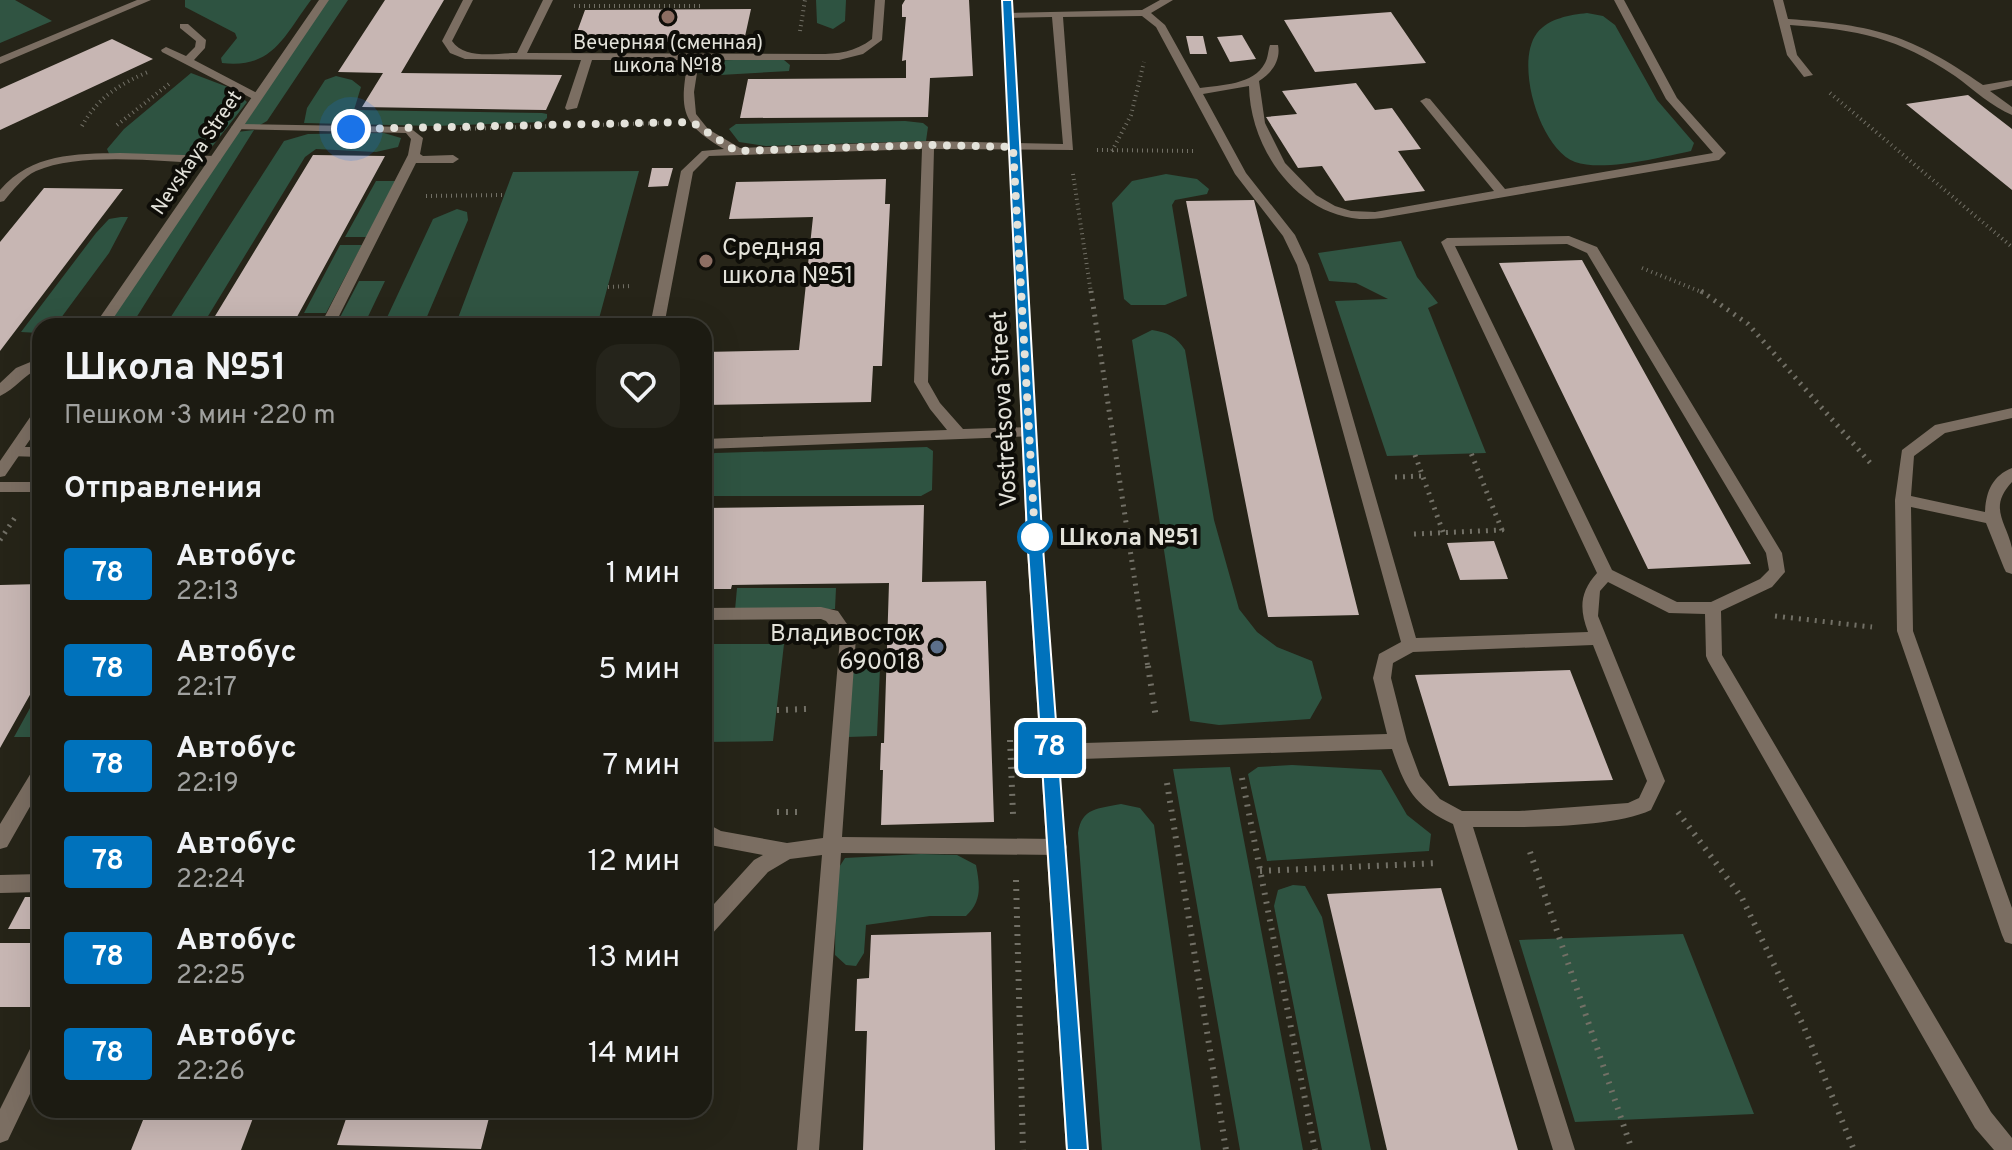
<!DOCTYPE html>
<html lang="ru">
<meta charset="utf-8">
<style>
body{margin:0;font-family:Overpass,sans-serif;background:#25241b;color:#f1f3f6;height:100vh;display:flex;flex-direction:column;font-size:30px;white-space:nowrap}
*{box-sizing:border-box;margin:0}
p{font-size:26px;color:#a0a19f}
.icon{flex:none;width:44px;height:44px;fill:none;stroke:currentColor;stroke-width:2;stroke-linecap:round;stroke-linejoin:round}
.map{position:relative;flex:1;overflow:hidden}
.sheet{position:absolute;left:32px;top:318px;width:680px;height:800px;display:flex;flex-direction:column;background:#1c1b12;border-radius:24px;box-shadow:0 8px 32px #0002,0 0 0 2px #3a3932}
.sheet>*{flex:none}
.badge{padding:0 16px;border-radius:6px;font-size:28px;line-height:52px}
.you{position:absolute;width:40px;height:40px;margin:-20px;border:6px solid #fff;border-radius:50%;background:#1a73e8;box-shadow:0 0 0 12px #1a73e833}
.map>.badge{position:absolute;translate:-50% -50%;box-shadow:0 0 0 4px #fff}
h2{padding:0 32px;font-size:30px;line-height:72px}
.round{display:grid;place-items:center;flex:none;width:84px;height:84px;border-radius:24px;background:#25241b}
.summary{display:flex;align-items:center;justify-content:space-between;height:136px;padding:0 32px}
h1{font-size:38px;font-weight:700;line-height:60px}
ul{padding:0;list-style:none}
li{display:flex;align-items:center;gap:24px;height:96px;padding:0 32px}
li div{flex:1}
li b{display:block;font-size:30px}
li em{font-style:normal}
li .badge{min-width:88px;font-weight:700;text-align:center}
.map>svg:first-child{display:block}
.green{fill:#305442}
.forest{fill:#2e5341}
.building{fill:#c7b6b3}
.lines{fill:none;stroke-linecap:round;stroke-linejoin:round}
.path-far2{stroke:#727066;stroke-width:4;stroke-dasharray:1 4;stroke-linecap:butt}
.path-far1{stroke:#727066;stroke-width:5;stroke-dasharray:2 6;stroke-linecap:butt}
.path{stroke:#727066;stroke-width:6;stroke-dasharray:2 7;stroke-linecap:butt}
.lane{fill:#7b6e62;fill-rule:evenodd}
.street{fill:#7b6e62;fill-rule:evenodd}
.secondary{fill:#ad9885;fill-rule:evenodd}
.line{fill:#0072bc;stroke:#fff;stroke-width:2}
.walk{stroke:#e3e2da;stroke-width:8;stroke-dasharray:0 14.4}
.education-dot{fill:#8d6e63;stroke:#0e0d08;stroke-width:3}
.stop-dot{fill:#fff;stroke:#0072bc;stroke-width:4}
.service-dot{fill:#5c6f8a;stroke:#0e0d08;stroke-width:3}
.labels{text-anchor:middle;stroke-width:8;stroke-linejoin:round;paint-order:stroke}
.far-poi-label{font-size:20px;fill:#e3e2da;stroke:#0e0d08}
.far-street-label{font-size:20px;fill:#e3e2da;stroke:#0e0d08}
.poi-label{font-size:24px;fill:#e3e2da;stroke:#0e0d08;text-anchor:start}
.street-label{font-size:24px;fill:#e3e2da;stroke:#0e0d08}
.stop-label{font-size:24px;font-weight:bold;fill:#e3e2da;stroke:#0e0d08;text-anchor:start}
</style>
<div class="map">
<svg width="2012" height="1150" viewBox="0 0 2012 1150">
<rect width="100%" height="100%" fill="#262418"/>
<path class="green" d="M0 0H15L52 21 0 43Z
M326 0H348L267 121 260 125H244Z
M767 59 784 60 790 65 789 71 720 75 697 73 696 64 702 61Z
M639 171 597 326H455L513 172Z
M376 181H397L367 237H345Z
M1401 241 1417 277 1438 303 1428 308 1486 453 1387 456 1335 301 1388 299 1356 283 1329 281 1318 253Z
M340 245H362L326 313H304Z
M359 281H385L364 325H336Z
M737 588H836L835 609 735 610Z
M704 644H784L773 741 704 742Z
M880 668 877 736 848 737 852 669Z
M40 690V737H14Z
M1683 934 1754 1114 1575 1122 1519 940Z"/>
<path class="forest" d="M185 0H311C284 36 273 69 222 63L221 58 237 38 235 33 185 7Z
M816 0H846L845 21 833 29 817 23Z
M1587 13 1603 16 1615 25 1657 100 1694 143 1691 151C1662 157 1603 172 1575 162 1540 149 1514 63 1537 33 1549 18 1570 15 1587 13Z
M191 73 233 89 247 102 204 157 110 156 107 149 124 129Z
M336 76 352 80 361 87 354 110 542 113 547 114V118L543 122 435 126 304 123 307 108 325 80Z
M905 121 923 123 928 127 926 141 766 146 739 142 729 129 736 124Z
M254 130 131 326H106L237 132Z
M384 133 401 138 398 147 376 152 316 149 305 157 202 326H165L284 141 308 134Z
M1166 174 1197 179 1209 189 1207 194 1175 200 1172 205 1187 296 1165 305H1131L1124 299 1112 203 1132 181Z
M457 209 467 212 468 220 423 326H383L433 219Z
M121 217H128L109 253 55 326H40L39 333 21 332 96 233 109 219Z
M1152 330C1167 332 1177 337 1185 350L1214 520 1239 609 1257 632 1277 647 1312 661 1322 698 1310 719 1219 725 1190 721 1132 340Z
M927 447 933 451 932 490 921 496H710L704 491V456L715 453Z
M1292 765 1381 770 1407 815 1431 834 1429 851 1267 861 1248 774 1258 767Z
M1230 767 1303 1150H1240L1173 769Z
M1121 804 1140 808 1154 825 1201 1150H1102L1078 833C1082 807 1098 809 1121 804Z
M921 854 957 855 976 865C980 886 982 901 966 916H930L866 925 864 953 856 966 846 965 835 955 836 872 845 858Z
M1293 885 1305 886 1322 917 1371 1150H1322L1274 906 1278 890Z"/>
<path class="building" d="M385 0H444L401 73 562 75 546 110 362 107 383 73 338 72Z
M905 0H969L973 76 930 78 928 117 740 118 748 79 906 78V60L902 61 906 17H902V5Z
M751 9 744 41 573 43 585 10Z
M1391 12 1426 63 1315 72 1284 20Z
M1242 35 1256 59 1230 62 1217 37Z
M1186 36H1203L1207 54H1190Z
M112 39 153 59 0 130V89Z
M1356 83 1375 110 1392 108 1421 149 1398 151 1425 191 1345 201 1322 166 1298 168 1266 117 1297 114 1282 91Z
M1968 95 2012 129V190L1906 104Z
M313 155 385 156 292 326H209Z
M652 168H673L668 186 648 187Z
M886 179 885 204H890L882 366H873L871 402 704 405V352L799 350 813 217 729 219 736 182Z
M44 188 123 189 0 351V242Z
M1254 200 1284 318 1359 615 1268 617 1186 201Z
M1582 260 1751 564 1648 569 1499 263Z
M924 505 922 582 986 581 994 822 881 825 883 770H880L881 743H884L889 583 732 585 731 589H706L704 586V508Z
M1494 541 1508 579 1460 580 1447 543Z
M40 584V677L0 748V585Z
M1570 670 1613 780 1449 786 1415 675Z
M1441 888 1470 988 1518 1150H1387L1327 894Z
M25 897H40V929H8Z
M991 932 995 1150H863L867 1031H855L857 979 869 978 871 935Z
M0 943H40V1007H0Z
M147 1110H256L241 1150H131Z
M349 1110H491L481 1149 337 1145Z
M504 1110H562L561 1114Z"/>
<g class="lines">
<path class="path-far2" d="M574 6H703
M800 31 805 0
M1830 93 2012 247
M117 125 169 84
M593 125 663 123
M82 126C98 97 120 84 150 71
M460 129 550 126
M1097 150 1195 151
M1112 151 1131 115 1144 62
M1073 174 1091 293
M426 196 505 195
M1642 268 1704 293
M608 287 631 286"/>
<path class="path-far1" d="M1091 291 1148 668
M1701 291 1748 324 1873 466
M1415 455 1443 532
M1395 477 1422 476
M1414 534 1502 530 1471 453
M0 540 16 516
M1775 616 1872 627"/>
<path class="path" d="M1148 666 1156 718
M777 710 807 709
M1010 740 1013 814
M1242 778 1315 1150
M1167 783 1226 1150
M777 812H799
M1678 812 1742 898 1804 1027 1854 1150
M1530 852 1632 1150
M1260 871 1439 863
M1016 880 1023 1150"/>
<path class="lane" d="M137 0H151L0 64V57Z
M463 0H473L452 41C465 60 496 53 517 53L543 0H553L527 53 818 54C838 54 855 52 872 39L875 0H885L882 40 863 54 839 60H699L694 92 696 114 708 129 740 148 928 141 1063 144 1052 17 1007 18 1002 15 1003 13 1142 10 1160 0H1173L1151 13 1165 25 1200 88C1220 85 1254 85 1265 63 1268 58 1268 51 1270 45H1278C1281 60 1272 73 1259 81L1265 123 1285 163 1316 195 1335 206 1351 211 1375 212 1494 191 1422 103 1420 101 1426 98 1430 99 1505 189 1713 153 1666 99 1614 0H1624L1677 98 1726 153 1719 160 1382 218C1307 229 1250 155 1249 86L1203 94 1246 173 1295 235 1309 265 1416 638 1588 632C1579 608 1580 592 1597 573L1441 242 1447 238 1569 236 1597 247 1782 553 1785 572 1772 587 1721 611 1722 655 1991 1112 2012 1138V1150H1994L1975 1128 1708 661 1706 656 1705 614 1669 613 1608 582 1600 591 1598 616 1665 781 1651 810C1610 829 1520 827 1473 827L1575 1150H1553L1453 824C1414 806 1405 788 1392 749L1050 760 1044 757 1041 752 1044 747 1050 744 1387 734 1373 678 1379 654 1401 642 1297 265 1283 236 1235 174 1156 27 1142 16 1063 17 1073 150 934 149 928 382 940 403 963 429 1029 427 1036 432 1034 436 704 449V439L947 430 930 409 914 382 922 149 709 156 693 172 664 326H650L681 171 702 151 724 149C679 123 680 108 688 60H592L577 108 567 110 565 108 581 60 465 59 450 53 442 41ZM1567 244 1587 253 1766 553 1769 570 1760 579 1711 602H1677L1612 570 1455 246ZM1593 645 1647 781 1639 798 1628 803 1519 811H1462L1440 799 1420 776 1407 741 1391 678 1393 663 1413 652Z
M1773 0H1783L1788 19C1875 25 1911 35 1983 85L2012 80V86L1990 91 2012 107V115C1992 107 1973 89 1955 76 1897 37 1859 30 1790 25L1797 55 1813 75 1804 77 1787 55Z
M180 24H188L206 40 205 48 194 60 261 95V99H253L162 52 161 50 166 47 186 56 195 47 196 41 180 28Z
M237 124 409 127 423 138 420 154 423 156 453 155 459 159 453 163H416L334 326H320L408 155 411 139 406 133 233 129 231 127Z
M120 153 215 156 221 160 215 164C166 162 81 151 36 171 23 177 13 190 4 201L0 202V190C32 153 75 154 120 153Z
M40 358V368C24 375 15 389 0 396V383L16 368Z
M2012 408V418L1945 433 1914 456 1911 496 1985 512C1986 492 1992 476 2012 468V482C1988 508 2006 521 2012 548 2012 556 2012 566 2012 574L2006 572 2004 568 1986 523 1911 507 1913 631 2012 908V944L2005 942 2002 935 1897 631 1895 500 1902 450 1935 425Z
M14 447H40V457L9 456 7 452Z
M0 482H40V492H0Z
M821 607 838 611 856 637 842 837 1058 839 1065 841 1067 847 1065 853 1058 855 841 853 819 1150H797L822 855 790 859 768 872 711 935 704 938V915L754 860 763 855 710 845 704 840V822L721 831 787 843 823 838 840 638 826 621 821 619 704 620V608Z
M40 765V789L7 847 0 849V824L34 768Z
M40 874V892L0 893V875Z
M40 1040V1073L8 1140 0 1143V1109L33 1043Z"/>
<path class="street" d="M319 0H329L108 326H94Z
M40 409V425L5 476 0 477V461L35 410Z"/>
<path class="secondary" d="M1002 0H1012L1042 534 1088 1150H1066L1026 534Z"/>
</g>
<path class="line" d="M1002 0H1012L1042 534 1088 1150H1067L1027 534Z"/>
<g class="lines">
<path class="walk" d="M351 129 692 122 736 151 928 145 1013 147 1035 537"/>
</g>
<g class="education-dot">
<circle cx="668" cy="17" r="8"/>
<circle cx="706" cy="261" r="8"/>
</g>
<circle class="stop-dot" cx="1035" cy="537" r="16"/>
<circle class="service-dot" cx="937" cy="647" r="8"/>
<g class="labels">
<g class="far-poi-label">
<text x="668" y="49">Вечерняя (сменная)<tspan x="668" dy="23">школа №18</tspan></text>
</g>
<g class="far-street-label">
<text transform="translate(196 152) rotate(-56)" y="7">Nevskaya Street</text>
</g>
<g class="poi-label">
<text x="722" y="255">Средняя<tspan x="722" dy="28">школа №51</tspan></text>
<text x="921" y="641" text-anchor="end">Владивосток<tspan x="921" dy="28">690018</tspan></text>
</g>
<g class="street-label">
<text transform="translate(1003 409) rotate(-93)" y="8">Vostretsova Street</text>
</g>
<g class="stop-label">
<text x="1059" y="545">Школа №51</text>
</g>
</g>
</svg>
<div class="you" style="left:351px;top:129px"></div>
<b class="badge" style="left:1050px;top:748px;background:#0072bc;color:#fff">78</b>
<section class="sheet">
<div class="summary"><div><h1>Школа №51</h1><p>Пешком · 3 мин · 220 m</p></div><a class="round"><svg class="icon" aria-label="heart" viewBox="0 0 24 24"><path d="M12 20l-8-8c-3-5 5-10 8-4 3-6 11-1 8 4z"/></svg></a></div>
<h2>Отправления</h2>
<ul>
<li><span class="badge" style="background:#0072bc;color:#fff">78</span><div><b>Автобус</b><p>22:13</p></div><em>1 мин</em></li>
<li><span class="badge" style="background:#0072bc;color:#fff">78</span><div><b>Автобус</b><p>22:17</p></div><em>5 мин</em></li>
<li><span class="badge" style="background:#0072bc;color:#fff">78</span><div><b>Автобус</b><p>22:19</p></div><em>7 мин</em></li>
<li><span class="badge" style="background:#0072bc;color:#fff">78</span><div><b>Автобус</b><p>22:24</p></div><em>12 мин</em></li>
<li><span class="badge" style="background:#0072bc;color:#fff">78</span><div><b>Автобус</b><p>22:25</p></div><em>13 мин</em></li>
<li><span class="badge" style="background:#0072bc;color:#fff">78</span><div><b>Автобус</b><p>22:26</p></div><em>14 мин</em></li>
</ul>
</section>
</div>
